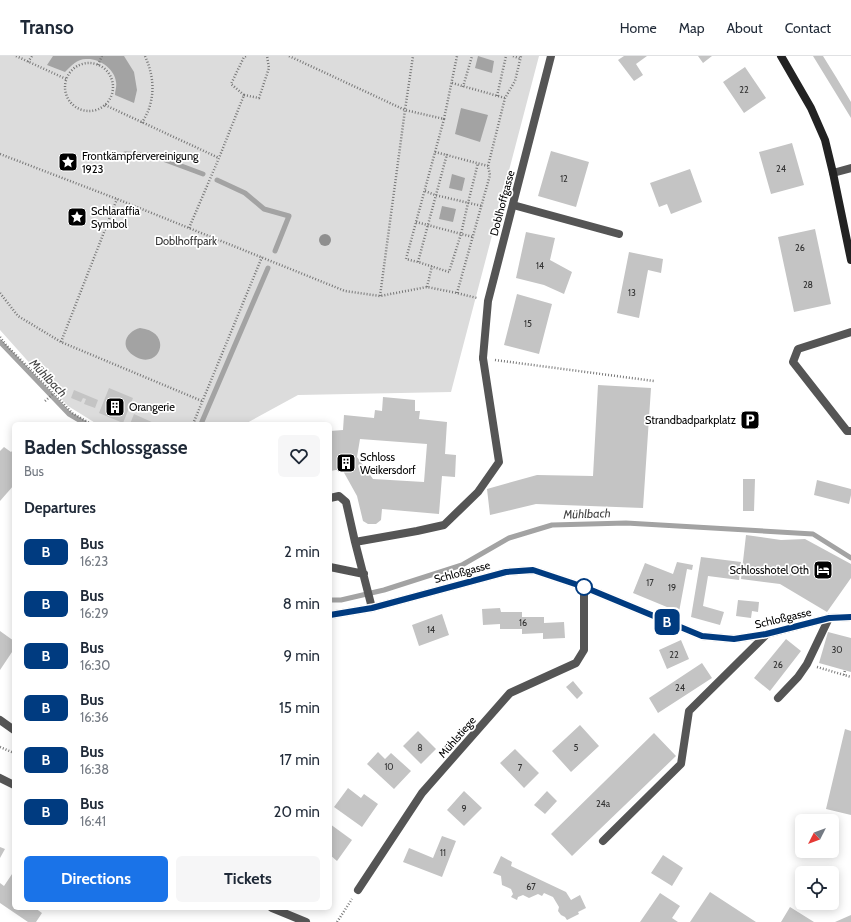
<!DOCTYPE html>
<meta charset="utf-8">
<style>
body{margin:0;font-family:Cabin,sans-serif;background:#f6f6f7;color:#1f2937;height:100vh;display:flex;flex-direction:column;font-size:15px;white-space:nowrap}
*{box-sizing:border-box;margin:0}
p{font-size:13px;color:#747a83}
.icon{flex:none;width:22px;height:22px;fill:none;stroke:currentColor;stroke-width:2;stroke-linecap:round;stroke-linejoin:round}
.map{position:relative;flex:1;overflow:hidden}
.sheet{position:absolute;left:12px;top:366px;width:320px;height:488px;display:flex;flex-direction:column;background:#fff;border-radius:6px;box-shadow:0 2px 10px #0003}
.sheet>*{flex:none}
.badge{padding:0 8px;border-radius:6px;font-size:14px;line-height:26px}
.needle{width:26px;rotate:228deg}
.fabs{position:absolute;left:795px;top:758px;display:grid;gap:8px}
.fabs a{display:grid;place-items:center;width:44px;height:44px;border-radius:6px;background:#fff;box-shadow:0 2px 10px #0003;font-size:20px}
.map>.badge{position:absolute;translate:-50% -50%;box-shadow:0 0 0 2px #fff}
h2{padding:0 12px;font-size:15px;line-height:36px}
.round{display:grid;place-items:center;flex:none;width:42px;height:42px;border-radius:6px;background:#f6f6f7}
.headline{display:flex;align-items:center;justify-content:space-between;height:68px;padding:0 12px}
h1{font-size:19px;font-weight:700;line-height:30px}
.button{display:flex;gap:8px;margin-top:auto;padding:8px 12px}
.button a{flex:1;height:46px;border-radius:6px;background:#1a73e8;color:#fff;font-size:16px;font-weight:700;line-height:46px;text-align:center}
.button a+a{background:#f6f6f7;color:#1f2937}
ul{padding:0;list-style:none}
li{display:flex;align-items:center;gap:12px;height:52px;padding:0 12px}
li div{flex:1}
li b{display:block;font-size:15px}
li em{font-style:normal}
li .badge{min-width:44px;font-weight:700;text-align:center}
header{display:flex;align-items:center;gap:24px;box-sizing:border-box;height:56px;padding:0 20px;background:#fff;border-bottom:1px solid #e0e1e3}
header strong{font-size:19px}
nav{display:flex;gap:22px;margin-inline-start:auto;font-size:14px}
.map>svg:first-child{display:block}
.green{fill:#dcdcdc}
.water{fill:#a3a3a3}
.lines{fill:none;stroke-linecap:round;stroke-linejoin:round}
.stream{stroke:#a3a3a3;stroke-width:5}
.building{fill:#c4c4c4;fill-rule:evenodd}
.path{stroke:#777;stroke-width:2.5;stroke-dasharray:1 2;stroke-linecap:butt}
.lane{stroke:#555;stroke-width:8}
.street{stroke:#555;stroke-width:8}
.secondary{stroke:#222;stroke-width:8}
.tree{fill:#8f8f8f}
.line-casing{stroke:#fff;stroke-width:9}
.line{stroke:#003b80;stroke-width:6}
.stop-dot{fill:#fff;stroke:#003b80;stroke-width:2}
.labels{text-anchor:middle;stroke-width:3.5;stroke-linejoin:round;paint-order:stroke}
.number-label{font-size:9px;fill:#313131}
.poi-label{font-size:11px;fill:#000;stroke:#fff;text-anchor:start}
.street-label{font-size:11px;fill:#000;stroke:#fff}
.park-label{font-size:11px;fill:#333;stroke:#fff}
.water-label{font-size:12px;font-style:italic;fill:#444;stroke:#fff}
</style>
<header>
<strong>Transo</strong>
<nav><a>Home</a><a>Map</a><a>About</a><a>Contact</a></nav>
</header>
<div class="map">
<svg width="851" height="866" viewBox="0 0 851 866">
<rect width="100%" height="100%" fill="#fff"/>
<path class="green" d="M0 0H539L451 336 298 339 245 368H97L68 350 0 274Z"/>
<path class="water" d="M53 0H124L134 16 137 34 134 47 115 39C115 35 117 30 116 26 115 13 99 2 86 3 77 3 71 10 65 16L47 9Z
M478 0 494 5 492 17 475 12Z
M461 52 488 59 480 86 455 78Z
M452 118 465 122 462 135 449 132Z
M442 150 456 153 453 166 439 163Z
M140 272C174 276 160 314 136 301 132 299 129 296 127 293 122 283 131 274 140 272Z"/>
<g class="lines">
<path class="stream" d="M125 98 152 99 203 118
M217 124 245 137 264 153 289 160 275 195
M0 286 69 358 86 368
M201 368 268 212
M330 544H341L384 534 462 509 509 482 552 469 626 467 813 478 851 502"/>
</g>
<path class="building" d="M624 0H647L636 8 643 19 634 25 618 4Z
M698 0H712L703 7Z
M813 0H823L836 21 851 46V62Z
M745 11 766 42 744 57 723 26Z
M792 87 804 129 771 138 759 96Z
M551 95 589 106 576 151 538 140Z
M690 113 702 146 671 158 667 148 659 151 650 127Z
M815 173 831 248 794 256 778 181Z
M526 176 555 182 550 204 572 216 564 238 544 229 516 222Z
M629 196 663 203 661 217 648 214 639 262 617 257Z
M517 238 552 248 539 298 504 289Z
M598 329 651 332 643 452 536 448 490 459 487 433 537 419 593 420Z
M109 332 133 342 123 367 99 357Z
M74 334 98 344 95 352 84 348 86 343 83 342 81 346 71 342Z
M383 341 415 344V355H420L419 363 447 366 445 398 456 399 455 421 442 420 439 458 382 453 381 464 376 468H368L363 465 357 440 342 413 330 415V375L343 374 344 359 374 362 375 354 382 355ZM360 383 427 388 424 426 373 423 357 401Z
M134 358 156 368H130Z
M4 391 11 396 14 393V429L0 445V395Z
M743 423H755L754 455H743Z
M817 424 851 433V439L849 448 814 439Z
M746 479 781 484 805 483 851 508V522L827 556 780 528 741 523Z
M701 501 741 506 739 524 708 520 703 550 724 556 720 569 691 561Z
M677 506 693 509 692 514 687 513 679 556 633 537 645 507 673 518Z
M738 544 759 546 758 556 752 555 751 562 736 560Z
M500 552 501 556H522V561H544V567L564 566 565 582 543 583V577L522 578V573H500V568L483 569 482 553Z
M442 558 449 579 419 590 412 569Z
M0 575 14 585V593L0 614Z
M828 576 851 582V616L819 607Z
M786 583 801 595 770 635 754 622Z
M681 584 689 603 667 613 659 594Z
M702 607 712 622 658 657 649 642Z
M573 625 583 637 577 643 566 631Z
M580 669 599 690 571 716 552 695Z
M845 673 851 675V759L826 753Z
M418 675 436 693 421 708 403 690Z
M654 677 676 700 572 800 551 778Z
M515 693 539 717 524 732 500 707Z
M378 696 385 703 391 697 411 715 394 733 367 708Z
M348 732 361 742 364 738 378 748 362 771 334 751Z
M464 735 482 752 464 770 447 754Z
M547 735 557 745 545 758 534 749Z
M330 768 352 784 337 805 330 799Z
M442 780 456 785 442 821 403 806 409 792 433 802Z
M0 791 5 793 0 802Z
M663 799 683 812 672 830 651 817Z
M501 800 512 806 511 810 566 836 571 844 580 839 586 852 578 856 579 858 567 864 565 861 561 859 558 855 559 851 553 841 544 837 542 840 538 838 529 842 523 839 518 841 517 844 511 841 513 838 511 833 502 829 501 820 493 817Z
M14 815V852H35L42 857 36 866H28L0 847V827L4 830Z
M710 836 756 866H690Z
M660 837 680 850 672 862 678 866H640Z
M790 851 814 866H781Z
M851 859V866H835Z"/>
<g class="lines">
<path class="path" d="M16 0 66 23
M289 0 405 54 444 63 457 0
M513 0 521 3
M28 6 32 0
M65 31a24 24 0 1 1 48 0a24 24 0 1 1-48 0Z
M98 9 102 0
M452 27 505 42
M463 31 472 0
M244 39 259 42 269 12 267 0
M497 40 506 0
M105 49 219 102
M444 63 406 203 418 206 449 216 461 178 468 147 478 107
M142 67C145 61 149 55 150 49 155 32 152 16 145 0
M435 96 488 110
M0 98 117 143 345 235 380 240 427 231 457 237 477 242
M425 135 435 139 482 150
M416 166 473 181
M189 172 219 102 244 39 231 28 244 1 246 0
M418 206 447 98
M427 231 432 210
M0 237 18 260 61 286 202 345
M457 237 490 119 488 110 505 42 515 25 521 0
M380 240 405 54 413 0
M0 281 6 289 54 337 72 357 91 368
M61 286 117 143
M495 304 654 325
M45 345 54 337
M193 368 262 201
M817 611 851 621
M844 619 845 614
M0 691 14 697
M337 866 352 843"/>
<path class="lane" d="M833 117 851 112
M513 149 619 178
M851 276 798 293 793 306 847 375H851
M330 442 339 440 346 446 355 486 372 552
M355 486 417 475 444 469 478 436 499 406 483 302
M330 511 364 518
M778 642 798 621 807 608 829 562
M603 785 681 708 689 655 767 578"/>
<path class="street" d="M483 302 488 245 551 0
M330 559 372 552 506 516 533 514 584 531 702 580 734 583 767 578 829 562 851 561
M0 664 14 674
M0 722 14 729
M358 834 422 737 510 637 576 607 584 594V531
M272 852 306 866"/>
<path class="secondary" d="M781 0 811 52 825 84 833 117 851 204"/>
</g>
<circle class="tree" cx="325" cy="184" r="6"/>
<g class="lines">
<defs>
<path id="line" d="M330 559 372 552 506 516 533 514 584 531 702 580 734 583 766 578 829 562 851 561"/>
</defs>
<use href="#line" class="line-casing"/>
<use href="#line" class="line"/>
</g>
<defs>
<symbol id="sight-square" viewBox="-11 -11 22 22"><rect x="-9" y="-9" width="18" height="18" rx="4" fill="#000" stroke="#fff"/><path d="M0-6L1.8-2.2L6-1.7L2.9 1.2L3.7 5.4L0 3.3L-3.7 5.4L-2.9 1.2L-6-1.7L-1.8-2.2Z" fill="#fff"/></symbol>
<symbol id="building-square" viewBox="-11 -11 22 22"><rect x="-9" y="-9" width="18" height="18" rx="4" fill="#000" stroke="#fff"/><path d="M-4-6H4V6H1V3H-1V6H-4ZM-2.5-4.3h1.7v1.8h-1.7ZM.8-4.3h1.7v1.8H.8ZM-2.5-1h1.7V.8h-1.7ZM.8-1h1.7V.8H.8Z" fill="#fff"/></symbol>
<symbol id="parking-square" viewBox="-11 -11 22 22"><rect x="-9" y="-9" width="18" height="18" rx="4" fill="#000" stroke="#fff"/><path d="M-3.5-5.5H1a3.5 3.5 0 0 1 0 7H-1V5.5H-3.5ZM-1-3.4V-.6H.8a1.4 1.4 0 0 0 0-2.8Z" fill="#fff"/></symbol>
<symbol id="hotel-square" viewBox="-11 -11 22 22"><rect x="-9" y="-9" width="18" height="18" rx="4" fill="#000" stroke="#fff"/><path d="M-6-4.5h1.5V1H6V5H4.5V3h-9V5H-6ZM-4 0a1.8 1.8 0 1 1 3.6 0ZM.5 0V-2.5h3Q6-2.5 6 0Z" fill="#fff"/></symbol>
</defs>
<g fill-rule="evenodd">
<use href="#sight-square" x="57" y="95" width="22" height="22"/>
<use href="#sight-square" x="66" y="150" width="22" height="22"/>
<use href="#building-square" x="104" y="340" width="22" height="22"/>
<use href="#parking-square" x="739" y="353" width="22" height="22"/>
<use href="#building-square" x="335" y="396" width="22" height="22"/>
<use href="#hotel-square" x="812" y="503" width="22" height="22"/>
</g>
<circle class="stop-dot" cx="584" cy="531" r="8"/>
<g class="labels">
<g class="number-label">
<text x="744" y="37">22</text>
<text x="781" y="116">24</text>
<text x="564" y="126">12</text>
<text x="800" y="195">26</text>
<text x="540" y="213">14</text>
<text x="808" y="232">28</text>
<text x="632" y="240">13</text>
<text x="528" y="271">15</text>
<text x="650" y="530">17</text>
<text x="672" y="535">19</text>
<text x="523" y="570">16</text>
<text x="431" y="577">14</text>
<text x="837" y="597">30</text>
<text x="674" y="602">22</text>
<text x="778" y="612">26</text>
<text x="680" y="635">24</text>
<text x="420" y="695">8</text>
<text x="576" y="695">5</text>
<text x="389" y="714">10</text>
<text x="520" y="715">7</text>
<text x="603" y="751">24a</text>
<text x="464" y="756">9</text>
<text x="443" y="800">11</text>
<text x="531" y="834">67</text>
</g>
<g class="poi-label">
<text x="82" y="104">Frontkämpfervereinigung<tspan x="82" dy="13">1923</tspan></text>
<text x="91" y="159">Schlaraffia<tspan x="91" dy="13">Symbol</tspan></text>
<text x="129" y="355">Orangerie</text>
<text x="736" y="368" text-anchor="end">Strandbadparkplatz</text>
<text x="360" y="405">Schloss<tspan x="360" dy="13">Weikersdorf</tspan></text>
<text x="809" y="518" text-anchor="end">Schlosshotel Oth</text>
</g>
<g class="street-label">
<text transform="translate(502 147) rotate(-75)" y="4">Doblhoffgasse</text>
<text transform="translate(462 516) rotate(-15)" y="4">Schloßgasse</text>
<text transform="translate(783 562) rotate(-13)" y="4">Schloßgasse</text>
<text transform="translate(457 681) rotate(-49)" y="4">Mühlstiege</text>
</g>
<g class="park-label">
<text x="186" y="189">Doblhoffpark</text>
</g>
<g class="water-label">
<text transform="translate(48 322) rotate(46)" y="4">Mühlbach</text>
<text transform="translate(587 458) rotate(-2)" y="4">Mühlbach</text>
</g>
</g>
</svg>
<div class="fabs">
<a><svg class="needle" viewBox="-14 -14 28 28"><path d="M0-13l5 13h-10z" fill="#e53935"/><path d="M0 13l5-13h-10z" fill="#747a83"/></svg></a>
<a><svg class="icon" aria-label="locate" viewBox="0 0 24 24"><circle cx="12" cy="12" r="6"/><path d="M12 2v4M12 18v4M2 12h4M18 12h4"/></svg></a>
</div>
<b class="badge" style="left:667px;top:566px;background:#003b80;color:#fff">B</b>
<section class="sheet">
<div class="headline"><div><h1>Baden Schlossgasse</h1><p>Bus</p></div><a class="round"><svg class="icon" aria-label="heart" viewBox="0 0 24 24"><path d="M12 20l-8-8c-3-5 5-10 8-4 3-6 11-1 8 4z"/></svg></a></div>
<h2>Departures</h2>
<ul>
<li><span class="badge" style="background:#003b80;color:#fff">B</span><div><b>Bus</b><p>16:23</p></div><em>2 min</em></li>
<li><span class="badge" style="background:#003b80;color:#fff">B</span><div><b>Bus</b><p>16:29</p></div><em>8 min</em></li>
<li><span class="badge" style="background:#003b80;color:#fff">B</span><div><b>Bus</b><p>16:30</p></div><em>9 min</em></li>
<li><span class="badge" style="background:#003b80;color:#fff">B</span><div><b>Bus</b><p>16:36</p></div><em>15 min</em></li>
<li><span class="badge" style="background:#003b80;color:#fff">B</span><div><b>Bus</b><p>16:38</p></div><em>17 min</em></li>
<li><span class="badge" style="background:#003b80;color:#fff">B</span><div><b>Bus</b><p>16:41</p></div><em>20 min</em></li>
</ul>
<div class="button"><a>Directions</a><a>Tickets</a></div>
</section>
</div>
